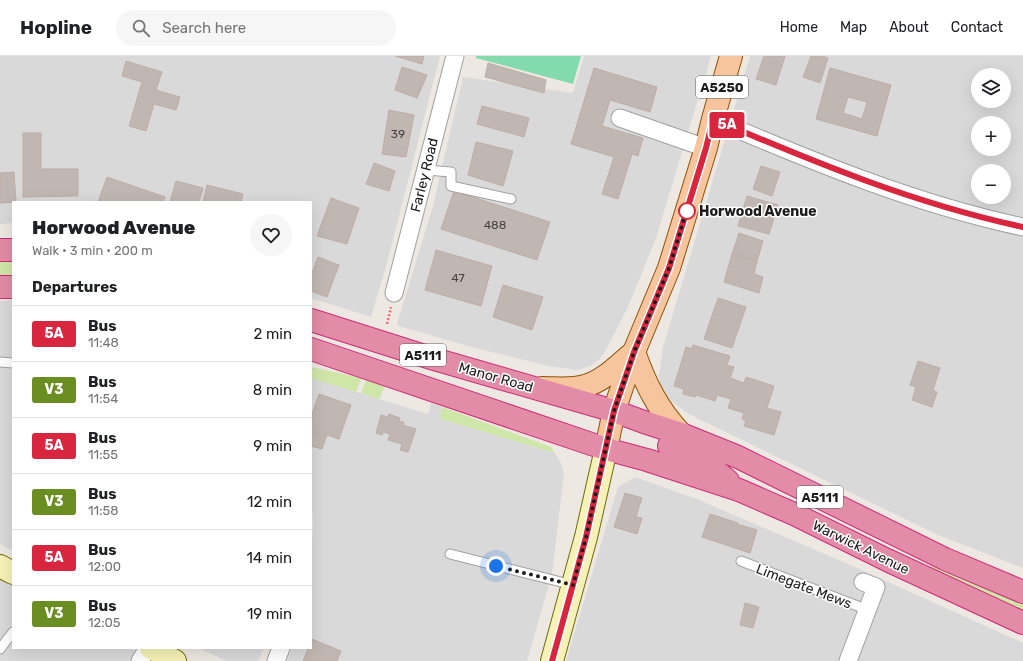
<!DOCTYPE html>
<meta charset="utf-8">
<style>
body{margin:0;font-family:Rubik,sans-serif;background:#f6f6f6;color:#202124;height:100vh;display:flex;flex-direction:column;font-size:15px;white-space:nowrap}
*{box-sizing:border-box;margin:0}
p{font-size:13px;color:#757577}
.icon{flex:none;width:22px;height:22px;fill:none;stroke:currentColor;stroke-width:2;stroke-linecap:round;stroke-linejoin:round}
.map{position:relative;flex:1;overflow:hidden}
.drawer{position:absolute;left:12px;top:145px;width:300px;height:448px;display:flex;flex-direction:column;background:#fff;border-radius:0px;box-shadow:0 4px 16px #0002}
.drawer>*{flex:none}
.badge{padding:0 8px;border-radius:3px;font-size:14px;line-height:26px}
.fabs{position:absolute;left:971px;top:12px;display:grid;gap:8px}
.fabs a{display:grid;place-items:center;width:40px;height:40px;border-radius:50%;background:#fff;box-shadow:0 4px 16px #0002;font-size:20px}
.you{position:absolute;width:20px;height:20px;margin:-10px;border:3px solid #fff;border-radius:50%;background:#1a73e8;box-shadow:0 0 0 6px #1a73e833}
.map>.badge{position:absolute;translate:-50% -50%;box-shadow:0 0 0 2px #fff}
h2{padding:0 20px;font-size:15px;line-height:36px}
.round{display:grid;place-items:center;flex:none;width:42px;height:42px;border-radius:21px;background:#f6f6f6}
.head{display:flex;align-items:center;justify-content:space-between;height:68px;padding:0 20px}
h1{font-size:19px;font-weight:800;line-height:30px}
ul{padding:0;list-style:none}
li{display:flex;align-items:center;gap:12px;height:56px;padding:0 20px;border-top:1px solid #e0e0e0}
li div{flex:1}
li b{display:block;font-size:15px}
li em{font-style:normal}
li .badge{min-width:44px;font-weight:700;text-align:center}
header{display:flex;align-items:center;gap:24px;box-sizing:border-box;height:56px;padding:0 20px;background:#fff;border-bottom:1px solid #e0e0e0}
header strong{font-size:19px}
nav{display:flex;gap:22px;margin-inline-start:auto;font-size:14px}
.search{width:280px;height:36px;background:#f6f6f6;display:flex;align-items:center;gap:10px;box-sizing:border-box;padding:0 14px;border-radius:22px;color:#757577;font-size:15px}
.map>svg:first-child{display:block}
.residential{fill:#dad9d9;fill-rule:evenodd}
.grass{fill:#cfe6a9}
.pitch{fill:#83daad}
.building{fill:#c1b7b2;stroke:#beada5;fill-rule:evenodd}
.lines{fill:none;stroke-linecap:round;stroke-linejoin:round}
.lane-casing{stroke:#a0a0a0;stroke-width:11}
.street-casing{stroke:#a0a0a0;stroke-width:19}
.secondary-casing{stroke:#6d6b09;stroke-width:24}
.primary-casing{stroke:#8e5006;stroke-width:24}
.highway-casing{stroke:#cf2b78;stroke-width:24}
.path{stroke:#f36d70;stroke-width:2.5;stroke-dasharray:2 2;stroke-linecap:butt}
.lane{stroke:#fff;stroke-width:9}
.street{stroke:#fff;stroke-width:17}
.secondary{stroke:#f6f2b7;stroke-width:22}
.primary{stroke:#f7c59d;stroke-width:22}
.highway{stroke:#e28ca7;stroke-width:22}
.line-casing{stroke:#fff;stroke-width:9}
.line{stroke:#d7263d;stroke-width:6}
.walk{stroke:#1c1c1c;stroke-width:4;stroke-dasharray:0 7.2}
.stop-dot{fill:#fff;stroke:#d7263d;stroke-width:2}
.labels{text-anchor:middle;stroke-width:3;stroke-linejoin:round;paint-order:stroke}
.number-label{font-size:12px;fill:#454342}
.shield{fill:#fff;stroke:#606060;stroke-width:1}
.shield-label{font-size:13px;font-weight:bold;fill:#1c1c1c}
.street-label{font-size:14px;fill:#1c1c1c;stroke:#fff}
.stop-label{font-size:14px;font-weight:bold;fill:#1c1c1c;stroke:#fff;text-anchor:start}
</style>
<header>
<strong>Hopline</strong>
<div class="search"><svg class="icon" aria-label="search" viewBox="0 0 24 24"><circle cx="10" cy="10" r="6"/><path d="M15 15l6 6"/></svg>Search here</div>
<nav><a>Home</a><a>Map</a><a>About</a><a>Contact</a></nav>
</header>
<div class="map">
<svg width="1023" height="605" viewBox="0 0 1023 605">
<rect width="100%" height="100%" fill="#ede8e2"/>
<path class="residential" d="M0 0H440L387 207 371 261 311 242V146H13V167L0 168Z
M584 0H711L656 182 628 251 606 294 599 304 590 310 577 314 549 310 475 292 399 270 397 268 433 150 463 21 573 37Z
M750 0H1023V512L938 479 705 366 687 357 669 343 661 334 659 320 663 291ZM978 19H1004V45H978ZM978 67H1004V93H978ZM978 115H1004V141H978Z
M13 244V495L0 488V245Z
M311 322 428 358 431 347 442 351 440 359 442 363 555 397 561 407 564 417 552 518 527 605H287L292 592H311V515L313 465 311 445Z
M635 421 699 444 855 511 1023 587V605H566L618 431Z
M0 520 13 528V592H130L153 605H0Z
M199 592H264L258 605H226Z"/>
<path class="grass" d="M0 204H13V221L0 222Z
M311 311 361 322 356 336 311 322Z
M366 324 385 330 379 343 361 337Z
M442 351 551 391 555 397 441 363 440 359Z
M935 508 1023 547V557L931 515V511Z"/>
<path class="pitch" d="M476 0H581L573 28 476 2Z"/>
<path class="building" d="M395 0H424L422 8Z
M764 0H785L776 29 756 23Z
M811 0H822L828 2 820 27 803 21Z
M126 5 162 16 156 34 180 41 176 54 154 48 146 75 129 70 142 26 122 20Z
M488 7 546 24 544 37 485 21Z
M402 11 427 19 417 42 395 34Z
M594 12 657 31 650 56 610 44 602 70 643 82 638 100 632 98 618 143 602 138 614 101 571 88Z
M830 12 891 29 877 80 816 63ZM848 41 867 46 862 63 843 57Z
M482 50 529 62 524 81 477 68Z
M389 54 414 59 406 101 382 98Z
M23 77H41V113H78V140L23 141Z
M476 86 513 95 503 130 468 119Z
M374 107 395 115 389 135 366 128Z
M761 110 780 116 772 140 753 133Z
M14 116 16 146 0 147V117Z
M107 121 165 141 163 146H98Z
M176 125 203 132 199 146H170Z
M207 129 243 138 241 146H203Z
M454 135 550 166 537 204 441 173Z
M747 140 778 149 769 178 738 170Z
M331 142 359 152 347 188 317 180Z
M739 177 763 185 757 205 732 198Z
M436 194 492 210 481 250 425 234Z
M732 198 757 205 754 218 763 221 759 237 724 226Z
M318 201 339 209 327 241 311 235V220Z
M503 229 543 241 532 274 493 261Z
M718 242 746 251 732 292 704 283Z
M693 289 730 300 727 309 734 311 730 322 744 327 746 321 774 330 767 352 781 356 774 379 744 370 746 365 742 363 744 357 728 352 731 343 717 339 715 345 696 339 695 341 683 338 684 333 674 330 686 291 692 293Z
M918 305 940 312 933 334 937 336 932 351 912 344 916 331 910 329Z
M319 338 351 349 339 383 327 379 322 393 311 390V381L313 375H311V361Z
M389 358 400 362 399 365 404 366 403 369 416 373 408 396 400 394 402 388 388 384 390 378 383 376 382 379 376 377 381 359 388 361Z
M625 437 642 442 636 461 642 462 637 478 614 471Z
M710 458 738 467 737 468 757 474 750 497 702 481Z
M745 547 759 551 753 572 740 569Z
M312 583 341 595 337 605H303L308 592H311Z"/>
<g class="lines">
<defs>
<path id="lane" d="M426 114 451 116V130L511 143
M0 306 13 307
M450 498 573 529
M741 505 868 554
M0 593 13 576"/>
<path id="street" d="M620 62 706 92
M713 63C814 106 915 148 1023 171
M394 237 455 0
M140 605 148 592
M276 605 281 592
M848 605 876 531 863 526"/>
<path id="secondary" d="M0 510 13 517
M151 592 175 605
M552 605 586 481 606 393"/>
<path id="primary" d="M634 296C646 329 657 352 681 378
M542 332C556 332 572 334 585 330 604 325 619 308 634 296
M606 393 614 355 634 296 669 212 706 92 713 63 731 0"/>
<path id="highway" d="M0 194H13
M0 231H13
M311 264 434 303 614 355 644 366 681 378 738 401 945 503 1023 536
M311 293 606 393 647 404 739 434 794 458 887 504 1023 567
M669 390 690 397 703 404 728 425"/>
</defs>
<use href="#lane" class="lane-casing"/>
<use href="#street" class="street-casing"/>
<use href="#secondary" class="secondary-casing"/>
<use href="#primary" class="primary-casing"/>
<use href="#highway" class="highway-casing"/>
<path class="path" d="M387 268 391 251"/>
<use href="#lane" class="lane"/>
<use href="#street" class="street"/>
<use href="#secondary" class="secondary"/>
<use href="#primary" class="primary"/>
<use href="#highway" class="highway"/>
</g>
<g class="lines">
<defs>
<path id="line" d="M552 605 586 481 614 355 634 296 669 212 706 92 713 63C814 106 915 148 1023 171"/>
</defs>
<use href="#line" class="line-casing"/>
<use href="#line" class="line"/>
<path class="walk" d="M496 510 573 529 586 481 614 355 634 296 669 212 688 150 687 155"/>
</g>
<circle class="stop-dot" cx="687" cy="155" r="8"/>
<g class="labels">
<g class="number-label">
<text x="398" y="82">39</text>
<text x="495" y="173">488</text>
<text x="458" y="226">47</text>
</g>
<g class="shield">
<rect x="696" y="20" width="52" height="22" rx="3"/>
<rect x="400" y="288" width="46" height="22" rx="3"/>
<rect x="797" y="430" width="46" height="22" rx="3"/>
</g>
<g class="shield-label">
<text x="722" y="36">A5250</text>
<text x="423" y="304">A5111</text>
<text x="820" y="446">A5111</text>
</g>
<g class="street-label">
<text transform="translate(424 119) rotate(-76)" y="5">Farley Road</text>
<text transform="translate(496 321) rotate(16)" y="5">Manor Road</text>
<text transform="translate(861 491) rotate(26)" y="5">Warwick Avenue</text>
<text transform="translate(804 530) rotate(21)" y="5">Limegate Mews</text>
</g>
<g class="stop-label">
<text x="699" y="160">Horwood Avenue</text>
</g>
</g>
</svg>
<div class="fabs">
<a><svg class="icon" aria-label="layers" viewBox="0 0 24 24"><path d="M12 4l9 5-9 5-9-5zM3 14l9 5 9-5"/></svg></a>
<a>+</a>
<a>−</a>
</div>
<div class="you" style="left:496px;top:510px"></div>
<b class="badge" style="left:727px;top:69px;background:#d7263d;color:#fff">5A</b>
<section class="drawer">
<div class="head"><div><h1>Horwood Avenue</h1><p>Walk · 3 min · 200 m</p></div><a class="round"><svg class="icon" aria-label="heart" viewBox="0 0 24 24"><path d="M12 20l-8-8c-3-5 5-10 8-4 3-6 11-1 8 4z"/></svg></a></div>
<h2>Departures</h2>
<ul>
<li><span class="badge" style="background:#d7263d;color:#fff">5A</span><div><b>Bus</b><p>11:48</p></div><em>2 min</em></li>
<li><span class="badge" style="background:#6b8e23;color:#fff">V3</span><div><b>Bus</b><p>11:54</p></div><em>8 min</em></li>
<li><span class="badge" style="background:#d7263d;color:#fff">5A</span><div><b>Bus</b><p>11:55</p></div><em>9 min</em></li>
<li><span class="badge" style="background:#6b8e23;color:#fff">V3</span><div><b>Bus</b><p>11:58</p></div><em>12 min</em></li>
<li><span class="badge" style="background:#d7263d;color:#fff">5A</span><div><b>Bus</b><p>12:00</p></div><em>14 min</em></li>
<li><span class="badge" style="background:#6b8e23;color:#fff">V3</span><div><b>Bus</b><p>12:05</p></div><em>19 min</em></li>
</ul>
</section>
</div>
